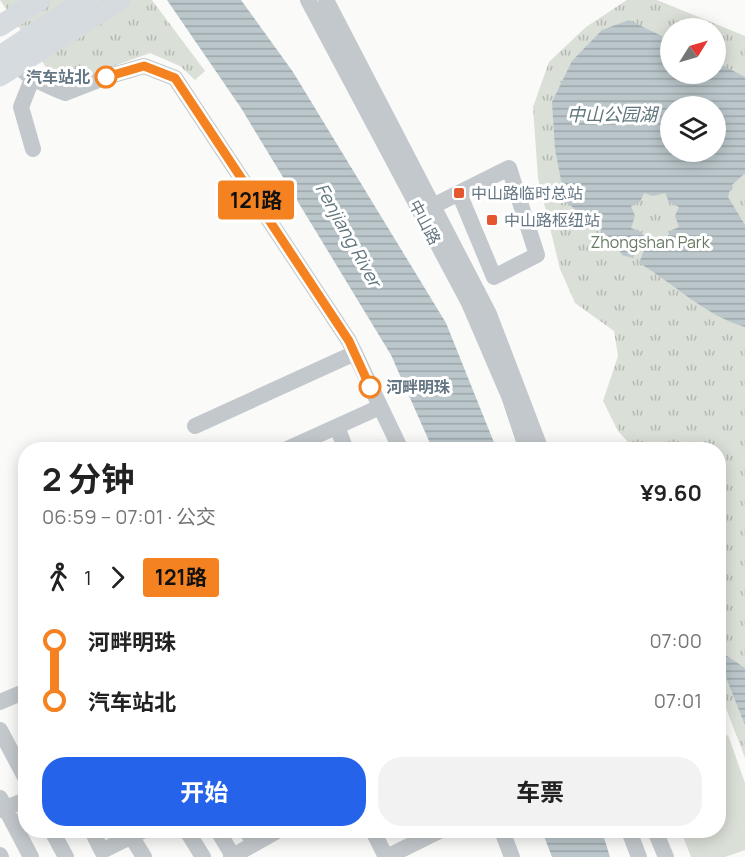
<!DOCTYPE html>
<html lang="zh">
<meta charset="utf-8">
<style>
body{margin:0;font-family:Manrope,"Noto Sans SC",sans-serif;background:#f2f2f2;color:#222;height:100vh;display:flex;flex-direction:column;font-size:22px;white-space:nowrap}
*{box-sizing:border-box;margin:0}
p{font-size:20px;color:#767676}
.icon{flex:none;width:33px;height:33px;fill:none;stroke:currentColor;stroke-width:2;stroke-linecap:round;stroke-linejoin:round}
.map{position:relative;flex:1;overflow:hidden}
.side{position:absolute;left:18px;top:442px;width:708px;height:396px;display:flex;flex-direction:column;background:#fff;border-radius:24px;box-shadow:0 3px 15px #0003}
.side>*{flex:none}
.badge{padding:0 12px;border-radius:4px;font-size:21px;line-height:39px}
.needle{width:39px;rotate:53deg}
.fabs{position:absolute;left:660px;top:18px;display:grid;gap:12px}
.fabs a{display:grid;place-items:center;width:66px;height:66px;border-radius:50%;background:#fff;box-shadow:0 3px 15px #0003;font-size:30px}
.map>.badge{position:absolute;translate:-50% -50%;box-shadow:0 0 0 3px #fff}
.legs{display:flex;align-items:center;gap:9px;height:66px;padding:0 24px;font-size:20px}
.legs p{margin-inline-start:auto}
.headline{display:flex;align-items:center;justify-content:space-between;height:102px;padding:0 24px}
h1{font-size:33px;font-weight:700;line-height:45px}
.cta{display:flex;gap:12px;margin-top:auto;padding:12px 24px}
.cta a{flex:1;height:69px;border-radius:24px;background:#2563eb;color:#fff;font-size:24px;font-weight:700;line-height:69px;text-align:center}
.cta a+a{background:#f2f2f2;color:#222}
ul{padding:0 24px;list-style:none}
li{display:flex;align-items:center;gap:21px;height:60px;font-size:22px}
li i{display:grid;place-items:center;width:9px;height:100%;margin:0 8px;background:currentColor}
li i::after{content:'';width:15px;height:15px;margin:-8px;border:4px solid;border-radius:50%;background:#fff}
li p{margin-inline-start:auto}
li:first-child i{background:linear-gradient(#0000 50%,currentColor 0)}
li:last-child i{background:linear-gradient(currentColor 50%,#0000 0)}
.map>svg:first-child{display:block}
.grass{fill:url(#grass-tufts);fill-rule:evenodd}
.pitch{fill:#dadfd7}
.water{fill:url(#water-rules);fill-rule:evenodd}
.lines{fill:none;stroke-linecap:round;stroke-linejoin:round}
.minor{stroke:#c3c8cc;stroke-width:16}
.major{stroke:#d6dbdf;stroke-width:21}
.line-1-casing{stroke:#fff;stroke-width:14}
.line-1{stroke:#f58220;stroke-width:9}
.stop-1-dot{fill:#fff;stroke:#f58220;stroke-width:3}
.poi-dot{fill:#e4572e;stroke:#fff;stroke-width:2}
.labels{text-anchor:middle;stroke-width:6;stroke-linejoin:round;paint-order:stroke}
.stop-label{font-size:16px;font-weight:bold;fill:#657683;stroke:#fff;text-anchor:end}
.poi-label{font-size:16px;fill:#657683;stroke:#fff;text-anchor:start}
.street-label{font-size:16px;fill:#657683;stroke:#fff}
.park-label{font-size:16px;fill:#687a64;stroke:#fff}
.water-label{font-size:18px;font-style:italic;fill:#60757c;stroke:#fff}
</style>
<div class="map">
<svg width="745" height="857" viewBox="0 0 745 857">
<defs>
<pattern id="grass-tufts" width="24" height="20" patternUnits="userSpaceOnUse" patternTransform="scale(1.5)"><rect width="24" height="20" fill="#dadfd7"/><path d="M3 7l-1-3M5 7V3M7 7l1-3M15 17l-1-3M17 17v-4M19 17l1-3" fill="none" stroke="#b4b9b4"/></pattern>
<pattern id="water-rules" width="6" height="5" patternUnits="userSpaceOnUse" patternTransform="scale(1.5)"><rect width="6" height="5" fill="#bbc7cb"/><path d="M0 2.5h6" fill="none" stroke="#9ca6aa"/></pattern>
</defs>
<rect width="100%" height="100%" fill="#fafaf8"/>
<path class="grass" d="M0 0H152L205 71 195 80 180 66 150 53 59 86Z
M627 0H657L745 36V758L719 690 718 450H635L618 431 603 401 618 356 614 331 575 303 560 269 538 178 533 107 549 62 586 27ZM670 28H716V74H670ZM670 106H716V152H670Z"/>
<path class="pitch" d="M728 735 745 783V850L725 857H691L681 831H718L719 739Z"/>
<path class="water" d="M167 0H241L293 72 446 323 497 450H433L391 355 241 108Z
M629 20 670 40V74H716V62L745 77V173L731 186 728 197 745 225V327C704 315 675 284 639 263L648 240 655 237 666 241 670 231 679 227 675 216 679 207 669 202 665 193 653 196 644 193 640 202 631 206 635 216 631 228 641 232 644 236 633 258 622 255 616 243 565 201 555 149 552 102 572 61 602 30ZM716 106V152H670V106Z
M718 650 745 668V725L719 660Z
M542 831H602L610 857H552Z"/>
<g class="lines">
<path class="minor" d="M308 0 469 303 509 396 527 450
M326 0 489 314 541 450
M11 56C23 77 44 84 65 93L106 77 144 66 175 78 349 341 401 450
M32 79 21 107 33 149
M425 210 509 168 537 255 494 277 459 193
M195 426 355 353
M337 427 346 450
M285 450 380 407
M0 702 26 691
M0 730 26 779
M0 798 31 857
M0 810 26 800
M52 831 66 857
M92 831 102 851 142 831
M187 831 203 857
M218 831 233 856
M247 831 254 844
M373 831 386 857
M502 831 512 857
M629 831 639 857
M655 831 666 857
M131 836 144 857
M0 855 1 857
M231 857 277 831
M387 857 439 831"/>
<path class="major" d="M0 26 40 0
M0 56 85 0
M0 76 120 0"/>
</g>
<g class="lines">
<defs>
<path id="line-1" d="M106 77 144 66 175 78 349 341 370 387"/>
</defs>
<use href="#line-1" class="line-1-casing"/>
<use href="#line-1" class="line-1"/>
</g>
<g class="stop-1-dot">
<circle cx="106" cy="77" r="10"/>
<circle cx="370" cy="387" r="10"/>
</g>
<g class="poi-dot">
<rect x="453" y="187" width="12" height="12" rx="3"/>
<rect x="486" y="214" width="12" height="12" rx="3"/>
</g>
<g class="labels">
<g class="stop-label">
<text x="90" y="83">汽车站北</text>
<text x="386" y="393" text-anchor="start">河畔明珠</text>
</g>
<g class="poi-label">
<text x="471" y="199">中山路临时总站</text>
<text x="504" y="226">中山路枢纽站</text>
</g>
<g class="street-label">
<text transform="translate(425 222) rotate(62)" y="6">中山路</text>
</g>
<g class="park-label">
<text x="650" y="248">Zhongshan Park</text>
</g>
<g class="water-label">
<text x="612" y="121">中山公园湖</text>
<text transform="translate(348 235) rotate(61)" y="6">Fenjiang River</text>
</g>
</g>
</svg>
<div class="fabs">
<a><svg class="needle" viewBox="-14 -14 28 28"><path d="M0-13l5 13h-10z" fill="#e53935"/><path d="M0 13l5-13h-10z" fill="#767676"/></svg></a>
<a><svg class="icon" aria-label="layers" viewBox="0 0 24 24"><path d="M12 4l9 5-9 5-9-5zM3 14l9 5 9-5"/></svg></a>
</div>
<b class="badge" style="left:256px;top:200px;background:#f58220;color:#111">121路</b>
<section class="side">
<div class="headline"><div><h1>2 分钟</h1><p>06:59 – 07:01 · 公交</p></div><b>¥9.60</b></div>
<div class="legs"><svg class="icon" aria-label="walk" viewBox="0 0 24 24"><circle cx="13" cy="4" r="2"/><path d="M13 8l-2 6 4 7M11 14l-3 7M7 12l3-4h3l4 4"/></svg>1<svg class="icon" aria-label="forward" viewBox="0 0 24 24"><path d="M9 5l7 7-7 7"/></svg><b class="badge" style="background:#f58220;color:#111">121路</b></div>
<ul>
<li><i style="color:#f58220"></i><b>河畔明珠</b><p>07:00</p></li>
<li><i style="color:#f58220"></i><b>汽车站北</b><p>07:01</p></li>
</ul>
<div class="cta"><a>开始</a><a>车票</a></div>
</section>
</div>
